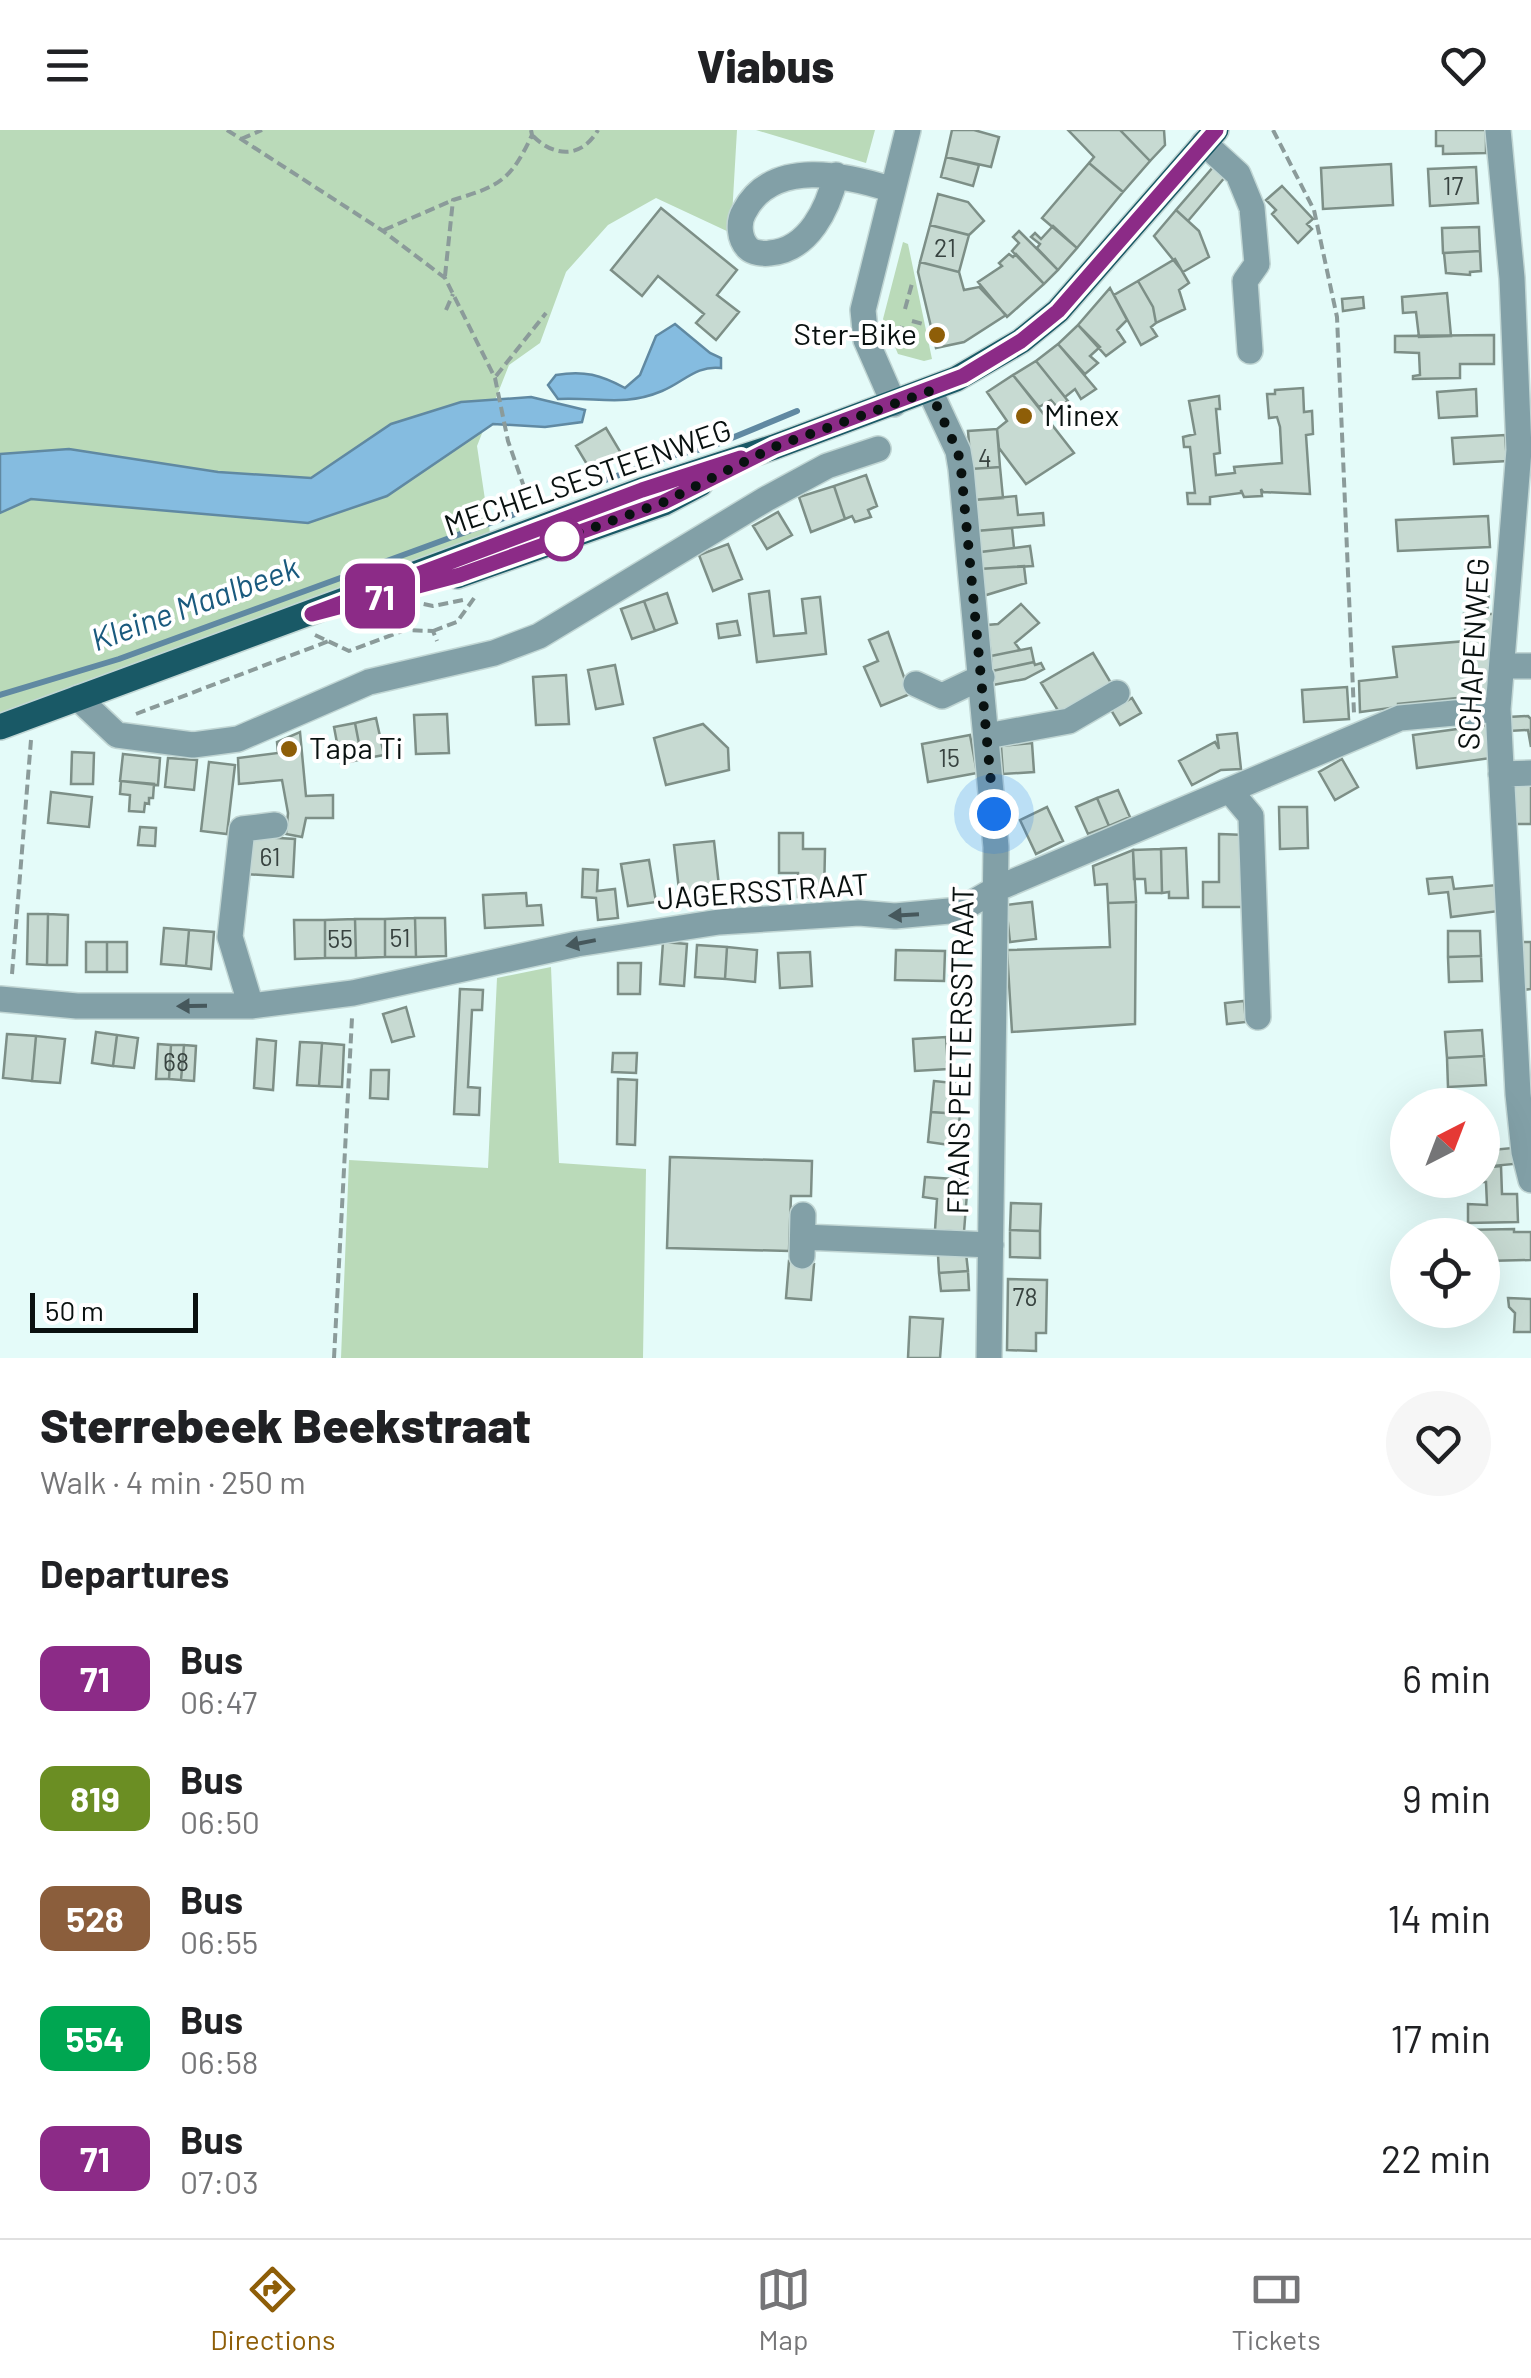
<!DOCTYPE html>
<meta charset="utf-8">
<style>
body{margin:0;font-family:Barlow,sans-serif;background:#f6f6f6;color:#202124;height:100vh;display:flex;flex-direction:column;font-size:38px;white-space:nowrap}
*{box-sizing:border-box;margin:0}
p{font-size:32px;color:#757577}
.icon{flex:none;width:55px;height:55px;fill:none;stroke:currentColor;stroke-width:2;stroke-linecap:round;stroke-linejoin:round}
.map{position:relative;height:1228px;overflow:hidden}
.drawer{display:flex;flex-direction:column;background:#fff;flex:1}
.drawer>*{flex:none}
.badge{padding:0 20px;border-radius:15px;font-size:35px;line-height:65px}
.needle{width:65px;rotate:42deg}
.fabs{position:absolute;left:1390px;top:958px;display:grid;gap:20px}
.fabs a{display:grid;place-items:center;width:110px;height:110px;border-radius:50%;background:#fff;box-shadow:0 10px 40px #0002;font-size:50px}
.scale{position:absolute;left:30px;bottom:25px;width:168px;box-sizing:border-box;padding-left:10px;border:5px solid #091110;border-top:0;font-size:28px;line-height:35px;white-space:nowrap;color:#091110;-webkit-text-stroke:8px #fff;paint-order:stroke}
.you{position:absolute;width:50px;height:50px;margin:-25px;border:8px solid #fff;border-radius:50%;background:#1a73e8;box-shadow:0 0 0 15px #1a73e833}
.map>.badge{position:absolute;translate:-50% -50%;box-shadow:0 0 0 5px #fff}
h2{padding:0 40px;font-size:38px;line-height:90px}
.round{display:grid;place-items:center;flex:none;width:105px;height:105px;border-radius:52px;background:#f6f6f6}
.head{display:flex;align-items:center;justify-content:space-between;height:170px;padding:0 40px}
h1{font-size:48px;font-weight:800;line-height:75px}
ul{padding:0;list-style:none}
li{display:flex;align-items:center;gap:30px;height:120px;padding:0 40px}
li div{flex:1}
li b{display:block;font-size:38px}
li em{font-style:normal}
li .badge{min-width:110px;font-weight:700;text-align:center}
header{display:flex;justify-content:space-between;align-items:center;height:130px;padding:0 40px;background:#fff;font-size:45px;font-weight:800}
.tab-bar{display:flex;justify-content:space-around;align-items:center;height:140px;border-top:2px solid #e0e0e0;background:#fff;font-size:28px;color:#757577}
.tab-bar a{display:grid;justify-items:center;gap:5px}
.tab-bar .on{color:#8e5e08}
.map>svg:first-child{display:block}
.green{fill:#badab9}
.water{fill:#85bce0;stroke:#6089a2;stroke-width:2.5}
.lines{fill:none;stroke-linecap:round;stroke-linejoin:round}
.stream{stroke:#6089a2;stroke-width:6}
.building{fill:#c7dad2;stroke:#7d8f87;stroke-width:2.5}
.minor-casing{stroke:#c1d6d4;stroke-width:28}
.major-casing{stroke:#c1d6d4;stroke-width:28}
.path{stroke:#8b9b9a;stroke-width:4;stroke-dasharray:10 5;stroke-linecap:butt}
.minor{stroke:#82a0a7;stroke-width:25}
.major{stroke:#195966;stroke-width:25}
.oneway{fill:#46585c}
.line-casing{stroke:#fff;stroke-width:22}
.line{stroke:#8c2b87;stroke-width:15}
.walk{stroke:#091110;stroke-width:10;stroke-dasharray:0 18}
.poi-dot{fill:#8e5e08;stroke:#fff;stroke-width:4}
.stop-dot{fill:#fff;stroke:#8c2b87;stroke-width:5}
.labels{text-anchor:middle;stroke-width:8;stroke-linejoin:round;paint-order:stroke}
.number-label{font-size:25px;fill:#384340}
.poi-label{font-size:30px;fill:#091110;stroke:#fff;text-anchor:start}
.street-label{font-size:30px;fill:#091110;stroke:#fff}
.water-label{font-size:32px;font-style:italic;fill:#1a5a7e;stroke:#fff}
</style>
<header><svg class="icon" aria-label="menu" viewBox="0 0 24 24"><path d="M4 6h16M4 12h16M4 18h16"/></svg>Viabus<svg class="icon" aria-label="heart" viewBox="0 0 24 24"><path d="M12 20l-8-8c-3-5 5-10 8-4 3-6 11-1 8 4z"/></svg></header>
<div class="map">
<svg width="1531" height="1228" viewBox="0 0 1531 1228">
<rect width="100%" height="100%" fill="#e4fbf9"/>
<path class="green" d="M0 0H737L731 103 656 68 608 95 566 142 540 213 509 235 477 316 490 403 0 587Z
M756 0H875L866 33Z
M903 112 908 114 932 229 924 231 898 224 883 189Z
M551 837 559 1033 646 1039 643 1228H341L349 1030 488 1038 497 848Z"/>
<path class="water" d="M675 194 710 223 721 228V238C696 235 684 252 662 261 624 277 598 267 558 269L548 255 556 245C584 240 601 245 625 258L640 245 656 206Z
M531 267 585 280 582 292 545 297 493 294 387 366 308 393 31 369 0 383V324L69 319 218 342 311 348 391 294 461 272Z"/>
<g class="lines">
<path class="stream" d="M543 373 671 326 710 317 797 281
M0 565 119 529 518 383"/>
</g>
<path class="building" d="M952 0H974L999 7 991 37 946 27Z
M1068 0H1120L1150 31 1123 62 1089 33 1094 27Z
M1120 0H1164L1165 15 1150 31Z
M1436 0H1486V23L1443 24V16H1436Z
M946 27 979 35 973 56 941 47Z
M1089 33 1123 62 1077 118 1042 88Z
M1391 34 1393 75 1323 79 1321 38Z
M1214 36 1226 46 1188 91 1176 80Z
M1476 37 1478 73 1430 76 1428 39Z
M1282 56 1313 89 1307 94 1312 99 1298 113 1272 84 1276 80 1266 70Z
M938 64 968 72 984 91 969 105 930 95Z
M661 78 737 140 717 165 739 182 716 210 696 193 704 184 658 146 642 166 611 140Z
M1176 80 1199 101 1209 127 1183 142 1154 106Z
M930 95 969 105 959 142 920 132Z
M1053 96 1077 118 1058 140 1037 118 1040 114 1031 107 1035 103 1041 109Z
M1479 97 1480 121 1443 123 1442 98Z
M1019 101 1058 140 1044 154 1012 121 1019 113 1013 107Z
M1480 121 1481 141 1470 142V145L1446 143 1444 123Z
M1009 124 1013 127 1016 124 1044 154 1007 187 978 152 1002 136 999 133Z
M1175 129 1189 153 1179 160 1185 179 1156 193 1153 177 1138 151Z
M920 132 959 142 964 160 979 157 1006 185 964 212 936 218 918 142Z
M1138 151 1153 177 1156 193 1151 197 1157 206 1141 215 1114 165Z
M1110 158 1127 190 1117 200 1125 212 1106 226 1078 195Z
M1447 163 1451 206 1419 207 1416 182 1403 183 1402 167Z
M1363 167 1364 178 1343 181 1342 169Z
M1078 195 1100 217 1090 226 1098 233 1085 244 1058 214Z
M1494 205V234H1460V248L1413 249V246L1420 245 1419 223 1395 222V206Z
M1058 214 1096 259 1081 269 1075 259 1065 267 1036 231Z
M1036 231 1068 271 1066 272 1079 289 1072 294 1051 270 1039 277 1013 245Z
M1013 245 1074 323 1026 354 999 318 997 299 1007 291 987 262Z
M1303 258 1304 282 1312 281 1313 304 1306 305 1310 364 1263 362 1261 359 1262 366 1244 367 1241 360V363L1210 367V374H1188L1187 363H1195L1190 317H1184L1183 307 1195 304 1189 271 1219 266 1220 279H1216L1220 323 1214 324 1216 345 1235 343 1234 337 1282 333 1280 297 1277 287 1269 288 1267 264H1275V260Z
M1476 259 1477 286 1439 288 1437 262Z
M606 298 621 323 591 341 576 316Z
M997 299 1000 337 971 339 968 301Z
M1505 305 1507 331 1454 334 1452 308Z
M1000 337 1003 368 974 370 971 339Z
M866 345 877 376 868 380 871 387 855 392 852 386 845 389 834 356Z
M834 356 845 389 811 402 799 367Z
M1016 366 1018 385 1043 383 1044 395 976 401 974 370Z
M778 382 792 405 767 419 753 396Z
M1488 386 1490 417 1398 421 1396 390Z
M1012 398 1014 418 980 422 976 401Z
M728 414 742 449 713 461 699 425Z
M1030 416 1033 436 980 439V422Z
M1024 436 1026 453 983 466 980 439Z
M769 461 774 506 806 503 802 469 820 467 826 524 757 532 749 464Z
M1489 462 1487 484H1494L1488 565 1398 574V577L1360 582 1359 551 1397 547 1393 517 1466 511 1464 484 1473 485 1472 465Z
M667 463 677 493 655 501 644 471Z
M644 471 655 501 632 509 621 479Z
M1021 474 1039 493 1015 513 1020 520 991 526 987 495 998 494Z
M737 491 740 505 719 508 717 494Z
M888 502 910 564 881 576 864 537 878 531 869 510Z
M1031 518 1034 532 992 541 991 526Z
M1093 523 1114 558 1062 587 1041 553Z
M1034 532 1035 535 1041 533 1044 539 1025 549 993 555 992 541Z
M615 535 623 574 596 579 588 540Z
M566 545 569 594 536 595 533 547Z
M1347 557 1349 589 1304 592 1302 560Z
M1132 568 1141 583 1120 595 1111 580Z
M447 584 449 623 416 624 414 585Z
M1528 586 1531 589V617L1528 600 1509 601 1508 587Z
M376 588 384 625 362 629 355 593Z
M355 593 362 629 341 634 334 597Z
M703 594 728 618 729 640 666 655 654 608Z
M1487 595 1491 628 1417 638 1413 605Z
M300 602 306 666 333 665V688H306L302 707 286 704 288 683 282 650 239 654 238 628 278 623 277 612Z
M1237 603 1241 639 1221 640 1192 655 1179 631 1215 612 1219 619 1217 605Z
M970 605 977 643 928 652 922 614Z
M1032 613 1034 642 1003 644 1001 616Z
M72 622 94 623 93 654H71Z
M123 624 160 628 158 655 120 651Z
M168 628 197 630 194 660 165 657Z
M1342 629 1358 657 1335 670 1319 642Z
M209 632 235 635 227 704 201 701Z
M1514 650H1531V694H1515Z
M121 651 154 654 153 668H149V674L145 673 144 682 129 681 130 665 120 664Z
M1118 660 1130 687 1109 696 1097 668Z
M51 662 92 667 89 697 48 693Z
M1097 668 1109 696 1088 704 1076 677Z
M1047 677 1063 711 1036 724 1020 690Z
M1279 677H1307L1308 718 1280 719Z
M140 697 156 698 155 716 138 715Z
M779 703H803V719H825L824 768 798 767V743H779Z
M1219 704 1246 705V777H1203V752H1219Z
M247 706 295 709 293 747 245 744Z
M714 711 720 765 680 769 674 715Z
M1186 718 1188 768H1169V762L1162 763 1161 719Z
M1161 719 1162 763H1146L1145 749H1134L1133 720Z
M1133 720 1136 772 1108 773 1107 754 1095 755 1093 736Z
M649 730 656 772 628 776 621 734Z
M583 739 598 740 597 761 615 759 618 788 598 790 596 768 582 767Z
M1452 747 1454 759 1497 755 1499 781 1451 787 1448 762 1429 764 1427 749Z
M526 763 527 776 541 775 543 795 485 798 483 765Z
M1032 772 1036 809 1010 812 1006 775Z
M1136 772 1135 894 1012 902 1007 820 1110 817 1108 773Z
M28 784H48L47 835 27 834Z
M48 784 68 785 67 835H47Z
M415 788H445L446 826 416 827Z
M415 788 416 827H385V789Z
M355 789H385V827L356 828Z
M355 789 356 828H325V790Z
M294 790H325V828L295 829Z
M164 798 189 800 186 836 161 834Z
M189 800 214 802 211 839 186 836Z
M1448 801H1480L1481 826 1448 827Z
M86 812H107V842H86Z
M107 812H127V842H107Z
M663 812 687 814 684 856 660 854Z
M1521 812H1531V859L1523 860Z
M697 815 727 817 725 849 695 847Z
M727 817 757 820 755 852 725 849Z
M896 820 945 821 944 851 895 850Z
M810 822 812 856 780 858 778 823Z
M1481 826 1482 851 1449 852 1448 827Z
M618 833H641L640 864H618Z
M460 859 483 860 482 880H472L468 957 480 958 479 985 454 984Z
M1244 871 1246 892 1227 894 1225 873Z
M406 877 414 906 392 912 383 884Z
M1482 900 1484 926 1447 928 1445 902Z
M96 902 117 905 113 936 92 933Z
M7 904 36 906 32 951 3 948Z
M117 905 138 908 134 938 113 936Z
M36 906 65 909 60 953 32 951Z
M946 907 948 939 915 941 913 909Z
M257 909 276 911 273 960 254 958Z
M300 912 322 913 319 956 297 955Z
M322 913 344 915 342 957 319 956Z
M158 914 171 915 169 949H156Z
M171 915H184L181 950 169 949Z
M184 915 196 916 194 951 181 950Z
M613 923H637L636 943 612 942Z
M1484 926 1486 955 1448 957 1447 928Z
M371 940H389L388 969 370 968Z
M618 949 637 950 635 1015 617 1014Z
M934 951 963 954 960 984 931 982Z
M931 982 960 984 957 1016 928 1012Z
M1512 1018 1514 1034 1482 1037V1021Z
M670 1027 812 1031 811 1066H791L789 1121 667 1118Z
M1501 1036 1502 1064H1517L1518 1092 1468 1093V1074L1487 1075 1486 1052H1476L1482 1050V1038Z
M925 1047 968 1050 964 1102 935 1100 937 1069 923 1067Z
M1011 1073 1041 1074 1040 1101 1010 1100Z
M1514 1099V1102H1531V1130L1485 1131 1486 1143H1482V1105H1462V1100Z
M1010 1100 1040 1101V1128L1010 1127Z
M966 1123 968 1141 939 1143 938 1125Z
M789 1131 814 1134 811 1170 786 1168Z
M968 1141 969 1160 941 1161 939 1143Z
M1008 1149 1047 1150 1046 1203H1036V1221L1007 1220Z
M1508 1168 1531 1169V1202H1514L1515 1183 1509 1177Z
M910 1187 943 1189 940 1228H908Z"/>
<g class="lines">
<defs>
<path id="minor" d="M1498 0 1512 148 1519 320 1498 579 1518 964 1524 1022 1531 1050
M1204 13 1238 44 1252 78 1257 134 1245 151 1250 221
M836 45C828 78 809 120 770 123 764 124 753 123 748 118 739 109 738 92 744 82 772 27 847 45 893 60
M930 261 958 321 961 339 996 717 989 1228
M894 274 866 210 863 180 908 0
M1502 536H1531
M916 554 942 566 982 547
M78 568 117 605 193 615 238 609 369 552 494 523 539 506 766 369 827 336 878 319
M987 606 1069 591 1117 563
M1501 644 1531 643
M1230 661 1251 686 1258 887
M0 869 77 876H251L353 863 577 814 719 792 859 783 895 786 960 780 996 759 1400 588 1498 579
M251 876 230 807 242 699 275 695
M803 1107 991 1115
M802 1126 803 1085"/>
<path id="major" d="M457 446 664 373 700 354
M0 597 642 360 774 317 956 249 1021 211 1058 181 1216 0"/>
</defs>
<use href="#minor" class="minor-casing"/>
<use href="#major" class="major-casing"/>
<path class="path" d="M227 0 383 101 445 148 495 248 508 311 531 377
M1273 0 1314 80 1337 187 1354 583
M533 6C555 28 582 28 598 0
M241 9 262 0
M384 100 453 70
M445 146 453 70C500 56 511 50 532 5L531 0
M905 179 913 150
M446 180 453 164
M912 191 923 194
M896 216 902 196
M496 246 546 183
M409 471 433 476 463 470
M433 501 457 492 477 464
M315 505 349 521 405 500 433 501 437 511
M136 584 329 511
M12 844 31 610
M334 1228 352 888"/>
<use href="#minor" class="minor"/>
<use href="#major" class="major"/>
</g>
<defs><path id="oneway-solid" d="M-6-.8H1V-3.2L6.5 0L1 3.2V.8H-6Z" transform="scale(2.5)"/></defs>
<g class="oneway">
<use href="#oneway-solid" transform="translate(904 785) rotate(177)"/>
<use href="#oneway-solid" transform="translate(581 813) rotate(169)"/>
<use href="#oneway-solid" transform="translate(192 876) rotate(179)"/>
</g>
<g class="lines">
<defs>
<path id="line" d="M741 328 642 360 312 484 460 445 664 372 774 317 963 246 1021 211 1058 181 1216 0"/>
</defs>
<use href="#line" class="line-casing"/>
<use href="#line" class="line"/>
<path class="walk" d="M562 409 664 372 774 317 930 261 958 322 961 339 994 684"/>
</g>
<g class="poi-dot">
<circle cx="937" cy="205" r="10"/>
<circle cx="1024" cy="286" r="10"/>
<circle cx="289" cy="619" r="10"/>
</g>
<circle class="stop-dot" cx="562" cy="409" r="20"/>
<g class="labels">
<g class="number-label">
<text x="1453" y="65">17</text>
<text x="945" y="127">21</text>
<text x="985" y="337">4</text>
<text x="949" y="637">15</text>
<text x="270" y="736">61</text>
<text x="400" y="817">51</text>
<text x="340" y="818">55</text>
<text x="176" y="941">68</text>
<text x="1025" y="1176">78</text>
</g>
<g class="poi-label">
<text x="917" y="215" text-anchor="end">Ster-Bike</text>
<text x="1044" y="296">Minex</text>
<text x="309" y="629">Tapa Ti</text>
</g>
<g class="street-label">
<text transform="translate(588 348) rotate(-19)" y="10">MECHELSESTEENWEG</text>
<text transform="translate(1474 524) rotate(-87)" y="10">SCHAPENWEG</text>
<text transform="translate(763 762) rotate(-4)" y="10">JAGERSSTRAAT</text>
<text transform="translate(961 920) rotate(-89)" y="10">FRANS PEETERSSTRAAT</text>
</g>
<g class="water-label">
<text transform="translate(195 474) rotate(-20)" y="11">Kleine Maalbeek</text>
</g>
</g>
</svg>
<div class="fabs">
<a><svg class="needle" viewBox="-14 -14 28 28"><path d="M0-13l5 13h-10z" fill="#e53935"/><path d="M0 13l5-13h-10z" fill="#757577"/></svg></a>
<a><svg class="icon" aria-label="locate" viewBox="0 0 24 24"><circle cx="12" cy="12" r="6"/><path d="M12 2v4M12 18v4M2 12h4M18 12h4"/></svg></a>
</div>
<div class="scale">50 m</div>
<div class="you" style="left:994px;top:684px"></div>
<b class="badge" style="left:380px;top:466px;background:#8c2b87;color:#fff">71</b>
</div>
<section class="drawer">
<div class="head"><div><h1>Sterrebeek Beekstraat</h1><p>Walk · 4 min · 250 m</p></div><a class="round"><svg class="icon" aria-label="heart" viewBox="0 0 24 24"><path d="M12 20l-8-8c-3-5 5-10 8-4 3-6 11-1 8 4z"/></svg></a></div>
<h2>Departures</h2>
<ul>
<li><span class="badge" style="background:#8c2b87;color:#fff">71</span><div><b>Bus</b><p>06:47</p></div><em>6 min</em></li>
<li><span class="badge" style="background:#6b8e23;color:#fff">819</span><div><b>Bus</b><p>06:50</p></div><em>9 min</em></li>
<li><span class="badge" style="background:#8b5e3c;color:#fff">528</span><div><b>Bus</b><p>06:55</p></div><em>14 min</em></li>
<li><span class="badge" style="background:#00a651;color:#fff">554</span><div><b>Bus</b><p>06:58</p></div><em>17 min</em></li>
<li><span class="badge" style="background:#8c2b87;color:#fff">71</span><div><b>Bus</b><p>07:03</p></div><em>22 min</em></li>
</ul>
</section>
<nav class="tab-bar">
<a class="on"><svg class="icon" aria-label="directions" viewBox="0 0 24 24"><path d="M12 3l9 9-9 9-9-9zM9 14v-3h6M13 9l2 2-2 2"/></svg>Directions</a>
<a><svg class="icon" aria-label="map" viewBox="0 0 24 24"><path d="M3 6l6-2 6 2 6-2v14l-6 2-6-2-6 2zM9 4v14M15 6v14"/></svg>Map</a>
<a><svg class="icon" aria-label="tickets" viewBox="0 0 24 24"><path d="M3 7h18v10H3zM15 7v10"/></svg>Tickets</a>
</nav>
